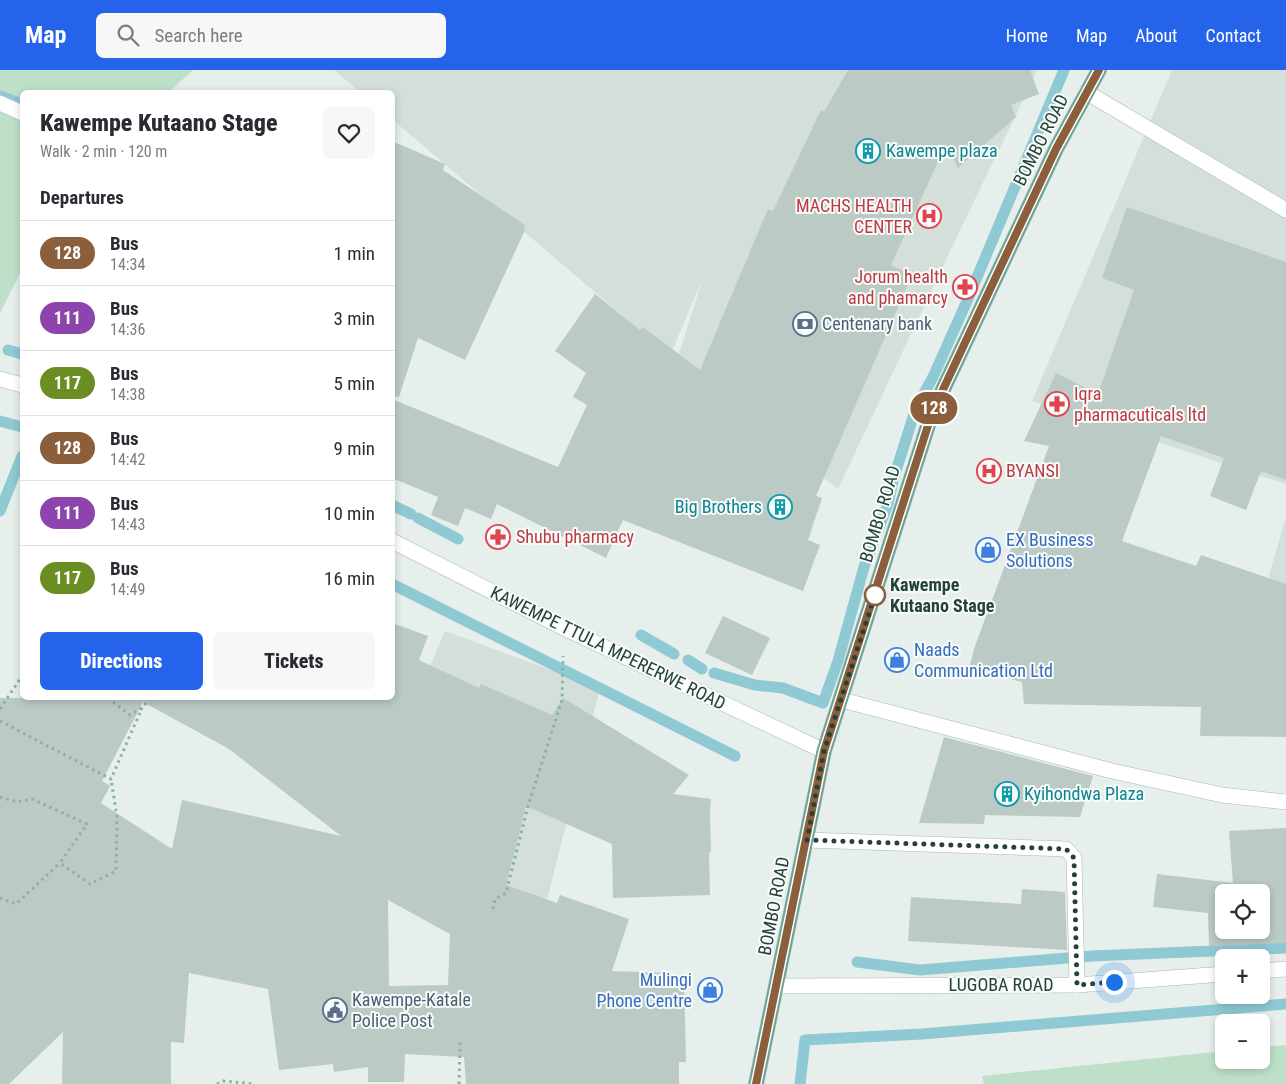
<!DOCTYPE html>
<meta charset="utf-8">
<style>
body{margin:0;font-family:"Roboto Condensed",sans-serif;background:#f7f7f7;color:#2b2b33;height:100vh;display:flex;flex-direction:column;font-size:19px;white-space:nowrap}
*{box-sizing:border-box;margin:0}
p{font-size:16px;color:#7c7c81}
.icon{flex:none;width:28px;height:28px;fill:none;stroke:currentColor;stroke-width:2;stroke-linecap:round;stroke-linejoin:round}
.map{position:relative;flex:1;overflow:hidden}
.details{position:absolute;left:20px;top:20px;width:375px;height:610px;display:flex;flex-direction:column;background:#fff;border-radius:8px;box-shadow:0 2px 8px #0003}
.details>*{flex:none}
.badge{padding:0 10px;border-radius:16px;font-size:18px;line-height:32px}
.buttons{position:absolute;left:1215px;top:814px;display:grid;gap:10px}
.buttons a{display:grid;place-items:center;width:55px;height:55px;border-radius:8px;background:#fff;box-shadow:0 2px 8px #0003;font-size:25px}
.you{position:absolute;width:25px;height:25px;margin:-12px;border:4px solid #fff;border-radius:50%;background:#1a73e8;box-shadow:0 0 0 8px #1a73e833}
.map>.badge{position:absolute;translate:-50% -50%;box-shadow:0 0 0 2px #fff}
h2{padding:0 20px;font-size:19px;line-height:45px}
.round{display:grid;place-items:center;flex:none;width:52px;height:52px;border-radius:8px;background:#f7f7f7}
.headline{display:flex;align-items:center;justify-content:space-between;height:85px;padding:0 20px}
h1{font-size:24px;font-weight:800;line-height:38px}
.primary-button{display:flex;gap:10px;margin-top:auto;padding:10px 20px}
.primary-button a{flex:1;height:58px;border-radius:8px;background:#2563eb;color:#fff;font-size:20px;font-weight:800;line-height:58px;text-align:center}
.primary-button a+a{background:#f7f7f7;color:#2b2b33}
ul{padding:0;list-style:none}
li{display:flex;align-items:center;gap:15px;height:65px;padding:0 20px;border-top:1px solid #e1e1e2}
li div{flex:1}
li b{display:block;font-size:19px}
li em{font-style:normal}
li .badge{min-width:55px;font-weight:700;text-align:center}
header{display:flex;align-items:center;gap:30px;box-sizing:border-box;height:70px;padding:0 25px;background:#2563eb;color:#fff}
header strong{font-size:24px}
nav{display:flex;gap:28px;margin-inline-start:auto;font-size:18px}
.search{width:350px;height:45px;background:#f7f7f7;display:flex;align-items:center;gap:12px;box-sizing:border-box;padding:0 18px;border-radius:8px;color:#7c7c81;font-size:19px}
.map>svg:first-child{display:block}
.built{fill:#d4dfda}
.green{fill:#bfe0c8}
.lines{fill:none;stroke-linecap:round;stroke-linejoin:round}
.stream{stroke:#8ec9d4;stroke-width:11}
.building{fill:#bbcac4;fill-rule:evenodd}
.service-casing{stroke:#a8b8b2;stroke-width:16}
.minor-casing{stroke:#a8b8b2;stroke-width:16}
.tertiary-casing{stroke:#a8b8b2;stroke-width:16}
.primary-casing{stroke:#c2cac8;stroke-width:16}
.path{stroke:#86b3a5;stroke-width:3;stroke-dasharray:2.5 4;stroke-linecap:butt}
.service{stroke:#fff;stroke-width:15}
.minor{stroke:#fff;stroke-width:15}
.tertiary{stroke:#fff;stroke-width:15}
.primary{stroke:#6aa596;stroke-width:15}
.line-casing{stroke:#fff;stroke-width:11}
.line{stroke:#8b5e3c;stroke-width:8}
.walk{stroke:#24423a;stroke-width:5;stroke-dasharray:0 9}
.stop-dot{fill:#fff;stroke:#8b5e3c;stroke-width:2.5}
.labels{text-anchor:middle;stroke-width:4;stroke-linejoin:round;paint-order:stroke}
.street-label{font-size:18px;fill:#24423a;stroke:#f7fbf9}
.culture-label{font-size:18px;fill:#0d838f;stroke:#f7fbf9;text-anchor:start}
.health-label{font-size:18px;fill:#be3a42;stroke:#f7fbf9;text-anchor:start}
.service-label{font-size:18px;fill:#4e5e75;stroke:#f7fbf9;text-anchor:start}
.shop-label{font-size:18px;fill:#366cbe;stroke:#f7fbf9;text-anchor:start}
.stop-label{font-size:18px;font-weight:bold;fill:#24423a;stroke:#f7fbf9;text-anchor:start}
</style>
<header>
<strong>Map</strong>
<div class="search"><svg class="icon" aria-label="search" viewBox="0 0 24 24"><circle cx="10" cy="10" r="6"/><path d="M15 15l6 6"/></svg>Search here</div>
<nav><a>Home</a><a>Map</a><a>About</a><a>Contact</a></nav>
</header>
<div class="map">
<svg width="1286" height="1014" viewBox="0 0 1286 1014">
<rect width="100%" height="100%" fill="#e6efeb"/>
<path class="built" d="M334 0H1037L1016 45V47L1013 51 962 156 838 419 676 293 704 205 670 286 393 50 392 22H360Z
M1172 0H1286V414L1032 331Z
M1286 447V585L1247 581Z
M445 561 600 618 545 838 348 791Z"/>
<path class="green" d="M0 0H193L169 22H22V199L0 243Z
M1286 975V1014H984L982 1006 1224 981V990H1261V977Z"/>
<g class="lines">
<path class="stream" d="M0 26 22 34
M8 280 22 284
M0 351 22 357
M392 435 411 444
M0 441 22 386
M418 448 458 469
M392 514 735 686
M641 565 674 584
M688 590 702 599
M714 603 755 615 783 618 823 633 838 591 864 497 888 434 894 407 916 338 933 307 967 231 1064 0
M857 892 920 900 1092 886 1286 878
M800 1014 805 970 922 964 1286 934"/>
</g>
<path class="building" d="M848 0H1030L1039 24 1011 35 1016 47 958 98 946 74 891 195 912 205 816 426 822 428 808 470 820 475 803 521 623 450 606 488 497 434 491 449 465 438 458 456 431 445 438 427 392 408V329L558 397 587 335 573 327 586 303 555 281 595 224 640 260 643 257 700 300 768 139 773 141 821 40 824 42Z
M392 71 445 94 443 100 525 155 524 158 525 160 465 290 418 268 399 327 392 326Z
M1127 137 1286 192V410L1261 401 1246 440 1210 426 1224 388 1161 366 1122 471 1196 496 1201 485 1286 514V667L1200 666 1201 637 1024 634 1022 612 969 598 975 576 1049 376 1024 371 1056 303 1098 324 1134 220 1102 208Z
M723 546 770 568 752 605 705 583Z
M392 553 428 566 419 590 479 618 481 614 552 645 563 628 689 705 673 724 711 729 710 742 711 782 709 783 710 825 613 828 612 774 526 736 506 815 557 833 560 825 629 849 612 901 668 903 684 909 686 992H679V1014H466L464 987 405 984 404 1012H368V997L334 1002 333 994 279 1000 268 919 189 903 184 973 171 972V1014H62L63 962 9 1014H0V628H392ZM143 632 229 679 341 766 182 730 172 779 101 733 110 716 102 711ZM388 830 450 864 448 915 389 916Z
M944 667 1093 706 1080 747 985 745 984 754 919 753Z
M1286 758V873L1209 876 1208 843 1153 837 1157 804 1233 813 1229 761ZM1224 822H1261V860H1224Z
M1022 819 1065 822 1067 880 908 871 911 827 1021 834Z"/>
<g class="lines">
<defs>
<path id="service" d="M1086 22 1286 140
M842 630 1112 701 1222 725 1286 732
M807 770 1066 779 1074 788 1077 915"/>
<path id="minor" d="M0 33 22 43"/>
<path id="tertiary" d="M0 309 22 315
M392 471 564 558 824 681
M1261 901 1286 899
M777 916 1077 915 1224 904"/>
<path id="primary" d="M756 1014 824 681 932 343 1056 79 1099 0"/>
</defs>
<use href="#service" class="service-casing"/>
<use href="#minor" class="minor-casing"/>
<use href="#tertiary" class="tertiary-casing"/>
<use href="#primary" class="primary-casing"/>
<path class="path" d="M108 628 130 645 142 638 150 628
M0 639 22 606
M0 651 111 709 142 638
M0 727 18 732 32 729 87 754 60 793 90 814 116 801 117 747 111 709
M0 828 16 834 60 793
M493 839 495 829 506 823 528 736 562 630 563 586
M217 1014 223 1011 254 1014
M459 1014 460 971"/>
<use href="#service" class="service"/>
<use href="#minor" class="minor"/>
<use href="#tertiary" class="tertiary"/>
<use href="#primary" class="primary"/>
</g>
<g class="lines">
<defs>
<path id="line" d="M756 1014 824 681 932 343 1056 79 1099 0"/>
</defs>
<use href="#line" class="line-casing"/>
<use href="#line" class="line"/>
<path class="walk" d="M875 525 876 522 824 681 807 770 1066 779 1074 788 1077 915 1114 912"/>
</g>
<defs>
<symbol id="building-ring" viewBox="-11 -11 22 22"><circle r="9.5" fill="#f7fbf9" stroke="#0f9aa8" stroke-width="1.5"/><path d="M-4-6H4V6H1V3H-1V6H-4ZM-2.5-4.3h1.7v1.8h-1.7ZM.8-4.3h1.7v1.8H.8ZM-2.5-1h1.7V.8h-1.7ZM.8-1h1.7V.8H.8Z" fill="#0f9aa8"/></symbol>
<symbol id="hospital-ring" viewBox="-11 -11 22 22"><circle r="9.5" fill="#f7fbf9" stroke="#e0444e" stroke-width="1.5"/><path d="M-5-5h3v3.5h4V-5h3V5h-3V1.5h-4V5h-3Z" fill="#e0444e"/></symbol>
<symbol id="pharmacy-ring" viewBox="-11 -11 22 22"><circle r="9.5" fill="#f7fbf9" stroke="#e0444e" stroke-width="1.5"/><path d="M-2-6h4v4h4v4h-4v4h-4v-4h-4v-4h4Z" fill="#e0444e"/></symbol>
<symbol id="bank-ring" viewBox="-11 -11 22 22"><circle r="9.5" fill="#f7fbf9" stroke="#5c6f8a" stroke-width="1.5"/><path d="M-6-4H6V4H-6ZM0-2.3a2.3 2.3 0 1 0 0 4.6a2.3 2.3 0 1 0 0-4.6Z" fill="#5c6f8a"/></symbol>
<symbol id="shop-ring" viewBox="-11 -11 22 22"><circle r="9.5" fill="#f7fbf9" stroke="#3f7fe0" stroke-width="1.5"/><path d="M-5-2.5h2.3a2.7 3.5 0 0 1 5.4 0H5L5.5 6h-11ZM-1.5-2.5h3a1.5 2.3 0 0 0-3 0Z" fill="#3f7fe0"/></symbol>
<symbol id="civic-ring" viewBox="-11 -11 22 22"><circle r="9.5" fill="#f7fbf9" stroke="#5c6f8a" stroke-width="1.5"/><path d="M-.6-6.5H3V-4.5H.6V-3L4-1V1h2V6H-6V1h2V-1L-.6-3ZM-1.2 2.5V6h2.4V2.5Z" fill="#5c6f8a"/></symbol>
</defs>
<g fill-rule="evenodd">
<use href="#building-ring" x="854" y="67" width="28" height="28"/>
<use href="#hospital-ring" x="915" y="132" width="28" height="28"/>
<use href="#pharmacy-ring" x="951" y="203" width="28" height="28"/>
<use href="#bank-ring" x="791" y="240" width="28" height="28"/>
<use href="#pharmacy-ring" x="1043" y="320" width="28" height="28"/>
<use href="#hospital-ring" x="975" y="387" width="28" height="28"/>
<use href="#building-ring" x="766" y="423" width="28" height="28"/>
<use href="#pharmacy-ring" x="484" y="453" width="28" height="28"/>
<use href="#shop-ring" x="974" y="466" width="28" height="28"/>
<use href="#shop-ring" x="883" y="576" width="28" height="28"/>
<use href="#building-ring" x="993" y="710" width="28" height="28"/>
<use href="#shop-ring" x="696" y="906" width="28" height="28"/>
<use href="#civic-ring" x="321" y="926" width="28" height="28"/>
</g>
<circle class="stop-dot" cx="875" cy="525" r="10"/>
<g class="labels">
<g class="street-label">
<text transform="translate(1041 70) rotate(-63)" y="6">BOMBO ROAD</text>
<text transform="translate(880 444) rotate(-73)" y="6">BOMBO ROAD</text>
<text transform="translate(608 578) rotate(26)" y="6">KAWEMPE TTULA MPERERWE ROAD</text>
<text transform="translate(774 836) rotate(-79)" y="6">BOMBO ROAD</text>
<text x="1001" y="921">LUGOBA ROAD</text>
</g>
<g class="culture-label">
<text x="886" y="87">Kawempe plaza</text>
<text x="762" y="443" text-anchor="end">Big Brothers</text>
<text x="1024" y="730">Kyihondwa Plaza</text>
</g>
<g class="health-label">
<text x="912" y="142" text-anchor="end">MACHS HEALTH<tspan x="912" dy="21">CENTER</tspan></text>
<text x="948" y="213" text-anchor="end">Jorum health<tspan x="948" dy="21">and phamarcy</tspan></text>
<text x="1074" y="330">Iqra<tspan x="1074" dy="21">pharmacuticals ltd</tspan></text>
<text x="1006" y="407">BYANSI</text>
<text x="516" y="473">Shubu pharmacy</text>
</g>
<g class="service-label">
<text x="822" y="260">Centenary bank</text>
<text x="352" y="936">Kawempe-Katale<tspan x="352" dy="21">Police Post</tspan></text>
</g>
<g class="shop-label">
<text x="1006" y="476">EX Business<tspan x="1006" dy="21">Solutions</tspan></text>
<text x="914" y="586">Naads<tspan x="914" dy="21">Communication Ltd</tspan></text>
<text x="692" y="916" text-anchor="end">Mulingi<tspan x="692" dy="21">Phone Centre</tspan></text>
</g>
<g class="stop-label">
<text x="890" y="521">Kawempe<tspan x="890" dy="21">Kutaano Stage</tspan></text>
</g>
</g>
</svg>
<div class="buttons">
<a><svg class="icon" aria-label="locate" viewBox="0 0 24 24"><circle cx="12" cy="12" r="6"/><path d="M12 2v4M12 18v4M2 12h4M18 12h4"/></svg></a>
<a>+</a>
<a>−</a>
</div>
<div class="you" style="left:1114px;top:912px"></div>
<b class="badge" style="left:934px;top:338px;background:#8b5e3c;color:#fff">128</b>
<section class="details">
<div class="headline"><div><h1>Kawempe Kutaano Stage</h1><p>Walk · 2 min · 120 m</p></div><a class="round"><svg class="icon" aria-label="heart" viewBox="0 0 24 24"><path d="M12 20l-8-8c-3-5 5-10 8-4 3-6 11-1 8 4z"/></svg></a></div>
<h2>Departures</h2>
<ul>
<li><span class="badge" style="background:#8b5e3c;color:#fff">128</span><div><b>Bus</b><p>14:34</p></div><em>1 min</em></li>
<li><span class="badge" style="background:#8e44ad;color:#fff">111</span><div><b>Bus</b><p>14:36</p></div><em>3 min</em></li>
<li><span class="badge" style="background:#6b8e23;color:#fff">117</span><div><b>Bus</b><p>14:38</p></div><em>5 min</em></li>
<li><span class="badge" style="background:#8b5e3c;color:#fff">128</span><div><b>Bus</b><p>14:42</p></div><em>9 min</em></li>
<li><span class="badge" style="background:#8e44ad;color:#fff">111</span><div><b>Bus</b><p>14:43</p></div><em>10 min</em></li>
<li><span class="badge" style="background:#6b8e23;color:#fff">117</span><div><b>Bus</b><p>14:49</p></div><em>16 min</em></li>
</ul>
<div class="primary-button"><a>Directions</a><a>Tickets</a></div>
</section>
</div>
